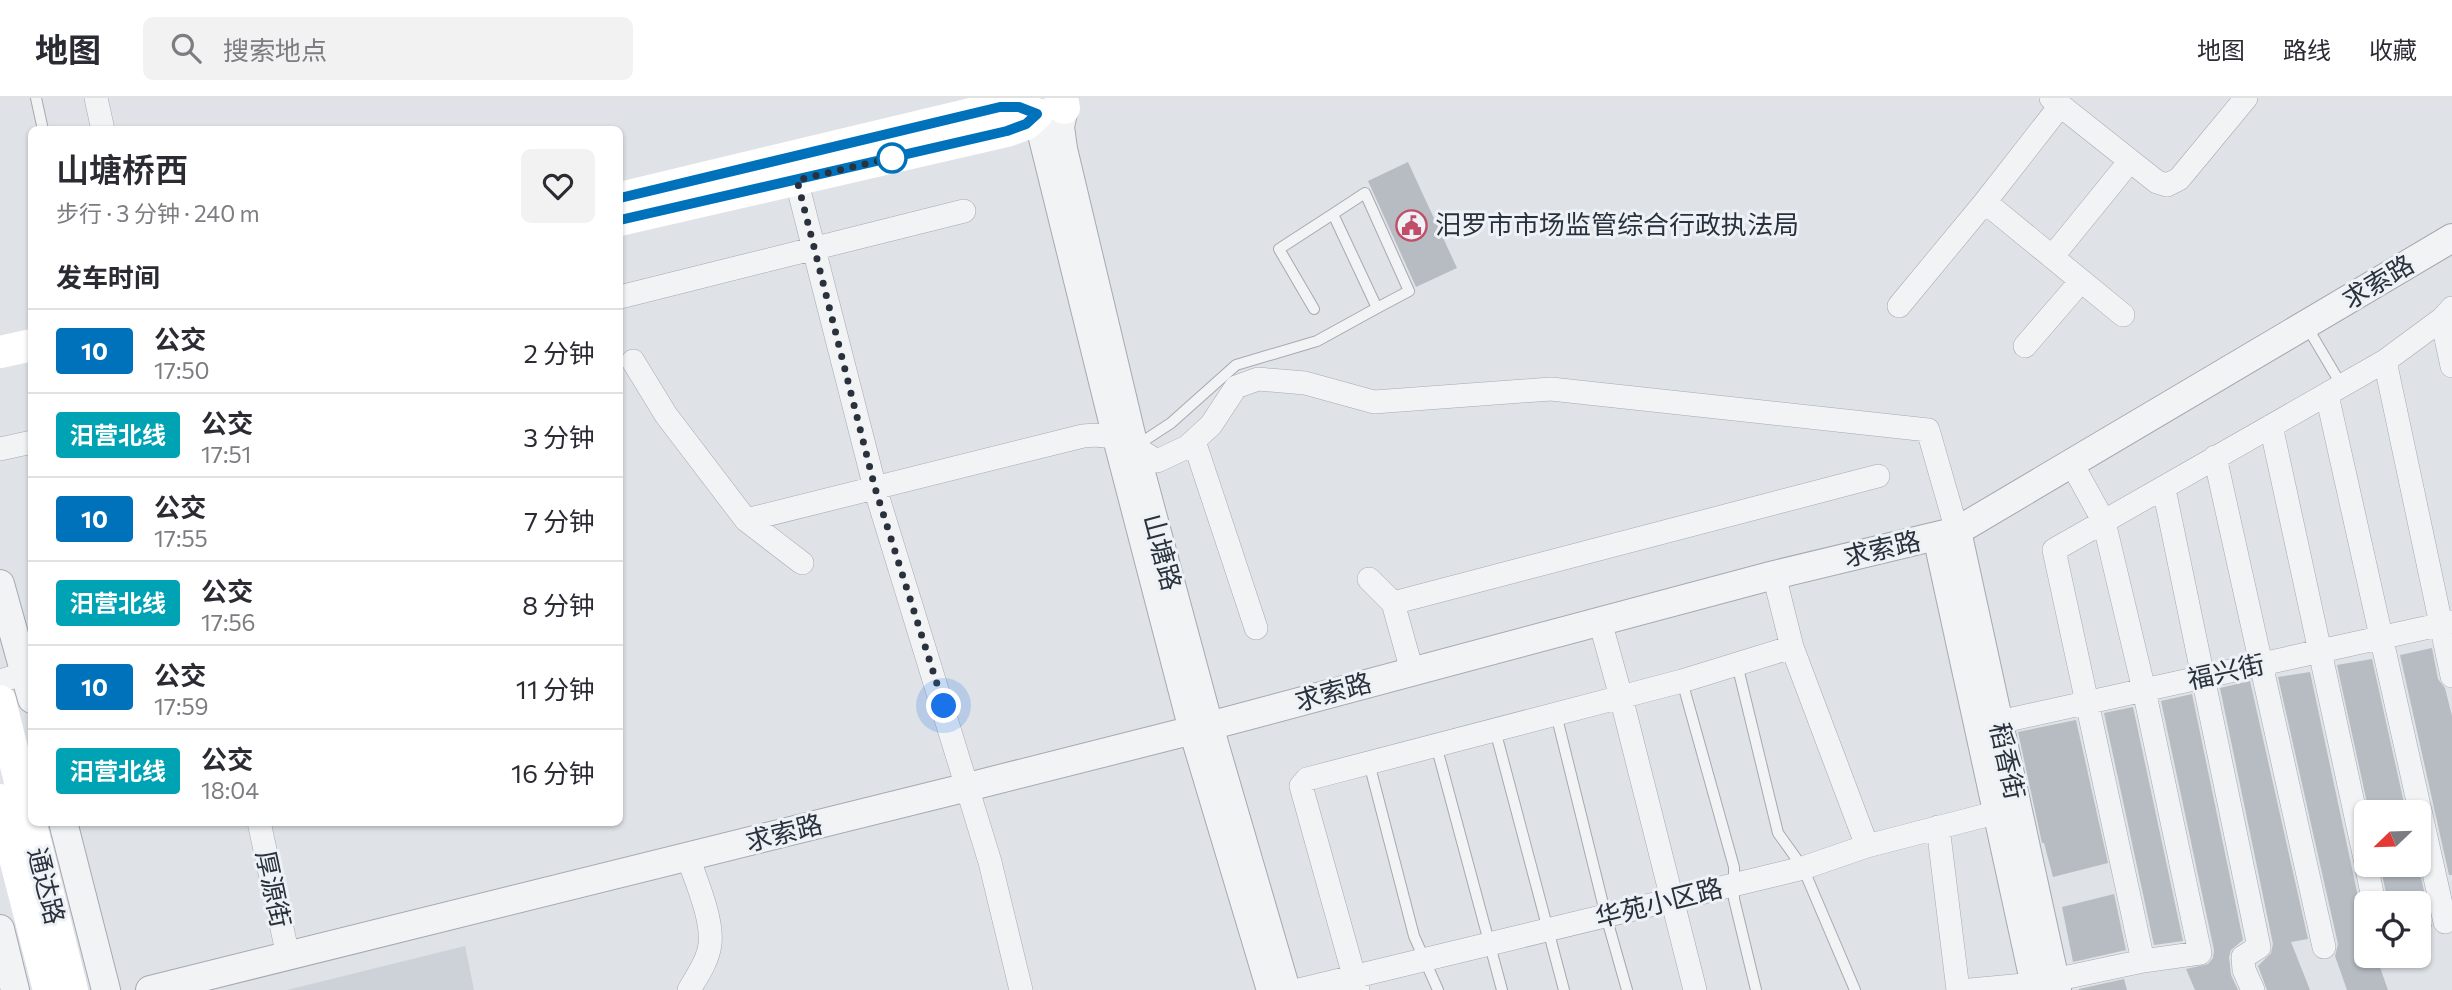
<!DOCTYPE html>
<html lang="zh">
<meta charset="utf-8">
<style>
body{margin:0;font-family:Commissioner,"Noto Sans SC",sans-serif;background:#f2f2f3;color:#2b2b33;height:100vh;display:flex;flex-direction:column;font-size:26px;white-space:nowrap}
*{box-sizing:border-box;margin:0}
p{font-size:23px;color:#7c7c81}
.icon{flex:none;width:38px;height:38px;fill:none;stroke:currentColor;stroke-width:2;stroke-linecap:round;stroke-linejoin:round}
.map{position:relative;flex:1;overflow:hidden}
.details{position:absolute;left:28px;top:28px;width:595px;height:700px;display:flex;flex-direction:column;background:#fff;border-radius:10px;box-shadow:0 2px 5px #0004}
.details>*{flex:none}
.badge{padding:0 14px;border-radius:5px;font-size:24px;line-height:46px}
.needle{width:46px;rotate:247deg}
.buttons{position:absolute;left:2354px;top:702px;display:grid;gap:14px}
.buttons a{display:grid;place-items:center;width:77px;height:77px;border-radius:10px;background:#fff;box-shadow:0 2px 5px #0004;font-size:35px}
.you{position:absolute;width:35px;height:35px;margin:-18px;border:5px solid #fff;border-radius:50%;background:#1a73e8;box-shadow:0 0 0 10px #1a73e833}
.map>.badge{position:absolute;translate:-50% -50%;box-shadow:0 0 0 4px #fff}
h2{padding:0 28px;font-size:26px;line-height:63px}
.round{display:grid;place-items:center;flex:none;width:74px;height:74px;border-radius:10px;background:#f2f2f3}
.overview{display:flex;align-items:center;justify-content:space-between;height:119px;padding:0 28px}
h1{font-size:33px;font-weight:600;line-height:52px}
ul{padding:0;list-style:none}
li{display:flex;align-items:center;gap:21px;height:84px;padding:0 28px;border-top:2px solid #e1e1e2}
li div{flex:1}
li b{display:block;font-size:26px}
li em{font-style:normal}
li .badge{min-width:77px;font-weight:700;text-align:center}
header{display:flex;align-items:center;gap:42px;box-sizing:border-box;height:98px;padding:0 35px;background:#fff;border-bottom:2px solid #e1e1e2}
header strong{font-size:33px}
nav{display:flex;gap:38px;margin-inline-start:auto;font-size:24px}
.search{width:490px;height:63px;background:#f2f2f3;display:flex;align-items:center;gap:18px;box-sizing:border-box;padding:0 24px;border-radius:10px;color:#7c7c81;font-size:26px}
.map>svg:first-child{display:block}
.built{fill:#cdd2d8}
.building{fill:#b7bcc3}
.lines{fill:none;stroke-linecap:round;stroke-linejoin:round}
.service-casing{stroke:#a5aab0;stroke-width:12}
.minor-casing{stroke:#a5aab0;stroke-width:24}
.tertiary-casing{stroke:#a5aab0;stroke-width:30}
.service{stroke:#f1f3f5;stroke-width:10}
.minor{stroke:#f1f3f5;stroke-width:23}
.tertiary{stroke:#f1f3f5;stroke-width:28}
.secondary{stroke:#fff;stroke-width:32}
.line-casing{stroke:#fff;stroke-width:16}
.line{stroke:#0072bc;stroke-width:10}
.walk{stroke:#29323c;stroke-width:7;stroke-dasharray:0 12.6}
.stop-dot{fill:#fff;stroke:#0072bc;stroke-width:3.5}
.labels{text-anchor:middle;stroke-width:6;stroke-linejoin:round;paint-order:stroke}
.poi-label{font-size:26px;fill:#29323c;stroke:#eef1f5;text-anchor:start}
.street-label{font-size:26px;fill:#29323c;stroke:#eef1f5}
</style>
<header>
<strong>地图</strong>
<div class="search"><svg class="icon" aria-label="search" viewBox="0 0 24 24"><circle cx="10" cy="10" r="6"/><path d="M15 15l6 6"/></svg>搜索地点</div>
<nav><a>地图</a><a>路线</a><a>收藏</a></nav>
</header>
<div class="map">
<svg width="2452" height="892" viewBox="0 0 2452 892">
<rect width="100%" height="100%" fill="#dfe2e7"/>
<path class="built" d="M465 848 474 892H287Z"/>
<path class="building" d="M1408 64 1457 170 1416 189 1368 83Z
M2432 550 2438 581 2445 590 2452 618V777H2449L2400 557Z
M2372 561 2406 714H2369L2337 567Z
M2310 574 2360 808 2366 816V858H2376L2388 892H2347L2335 858 2338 846 2278 579Z
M2250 583 2308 841 2291 844 2310 892H2267L2258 868 2271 855 2273 846 2220 590Z
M2192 596 2243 842 2231 852 2229 859 2231 877 2238 892H2195L2186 871 2208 866 2213 860 2214 852 2161 603Z
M2133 609 2183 843 2154 847 2104 615Z
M2076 622 2108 765 2053 779 2044 745H2042L2018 634Z
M2380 766H2418L2432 829 2418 832V805H2388Z
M2114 796 2126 852 2073 864 2062 809Z
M2124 881 2127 892H2079V891Z"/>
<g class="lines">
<defs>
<path id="service" d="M36 0 43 32
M1333 116 1365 95 1409 193 1377 210
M2306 227 2342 288
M1136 348 1171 325 1236 267 1317 243 1377 210 1333 116 1279 151 1314 211
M1737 566 1778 735 1803 770 1855 892
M1682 583 1734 769V801L1756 892
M1556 616 1606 818 1627 892
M1495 632 1564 892
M1436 647 1502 892
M1369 665 1414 838 1438 892"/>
<path id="minor" d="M96 0 103 32
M2051 0 2157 84 2167 87 2179 81 2246 0
M793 69 875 390 990 764 1021 892
M1985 104 2123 217
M2052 159 2130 63
M620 199 964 113
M1899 208 1985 104 2060 8
M2442 221 2452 268
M2025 248 2081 183
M633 263 666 317 746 422 802 465
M2385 263 2452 578
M2327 297 2445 824
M2271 328 2366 765
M1194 343 1256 530
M0 351 32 344
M2215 359 2324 849
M2164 391 2259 849 2243 859 2244 872 2253 892
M746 422 1083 338C1118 334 1128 346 1157 363L1187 349 1211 327 1236 289 1258 281 1305 285 1374 304 1551 291 1928 332 1957 433
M1774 477 1792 549 1867 748
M1369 481 1393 505 1412 573
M1393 505 1878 378
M1600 523 1621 599 1695 892
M0 583 32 573
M1999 624 2452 524
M259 724 288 858
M1938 729 1958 892
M688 759C696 783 713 821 710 846 708 863 697 878 689 892
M2366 766 2374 805
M2143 863 2054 452 2385 263 2442 221 2452 210
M1299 892 1803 770 1867 748 2014 710
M1358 892 1301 688 1307 681 1682 583 1792 549
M1970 892 2035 886 2143 863 2200 855 2144 592 2104 424 2072 366"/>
<path id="tertiary" d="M1957 433 2057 892
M1937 438 2036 892
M0 486 32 601
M63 724 106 892
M0 831 15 892
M150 892 968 689 1209 628 1774 477 1957 433 2452 140
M1271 892 1193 632 1117 340 1037 16 1064 10 1060 29 1063 51 1134 349 1209 628 1286 892"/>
</defs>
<use href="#service" class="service-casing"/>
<use href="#minor" class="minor-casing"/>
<use href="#tertiary" class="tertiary-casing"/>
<use href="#service" class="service"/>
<use href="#minor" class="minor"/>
<use href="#tertiary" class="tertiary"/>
<path class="secondary" d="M1062 0 1064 10
M620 100 1000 9H1019L1037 16
M620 122 1007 33 1026 26 1037 16
M0 254 32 247
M0 603 72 892
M0 702 49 892"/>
</g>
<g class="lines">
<defs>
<path id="line" d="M620 100 1000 9H1019L1037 16 1026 26 1007 33 620 122"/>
</defs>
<use href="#line" class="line-casing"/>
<use href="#line" class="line"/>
<path class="walk" d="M892 60 903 57 797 82 875 390 944 608"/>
</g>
<defs>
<symbol id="civic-ring" viewBox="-11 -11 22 22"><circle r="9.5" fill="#eef1f5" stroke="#c14e68" stroke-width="1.5"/><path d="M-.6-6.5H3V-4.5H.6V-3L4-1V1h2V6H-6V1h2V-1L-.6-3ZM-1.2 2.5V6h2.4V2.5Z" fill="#c14e68"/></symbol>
</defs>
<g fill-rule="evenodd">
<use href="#civic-ring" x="1394" y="110" width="35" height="35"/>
</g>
<circle class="stop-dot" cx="892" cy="60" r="14"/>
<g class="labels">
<g class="poi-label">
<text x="1435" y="136">汨罗市市场监管综合行政执法局</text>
</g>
<g class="street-label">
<text transform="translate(2378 184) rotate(-31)" y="9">求索路</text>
<text transform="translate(1882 451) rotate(-13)" y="9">求索路</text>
<text transform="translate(1162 454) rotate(75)" y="9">山塘路</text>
<text transform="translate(2226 574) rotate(-12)" y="9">福兴街</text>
<text transform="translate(1333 594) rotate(-15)" y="9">求索路</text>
<text transform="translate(2007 663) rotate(78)" y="9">稻香街</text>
<text transform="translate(784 735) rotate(-14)" y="9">求索路</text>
<text transform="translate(46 788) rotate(76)" y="9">通达路</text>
<text transform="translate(273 791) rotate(78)" y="9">厚源街</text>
<text transform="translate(1659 805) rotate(-14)" y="9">华苑小区路</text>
</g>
</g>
</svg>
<div class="buttons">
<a><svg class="needle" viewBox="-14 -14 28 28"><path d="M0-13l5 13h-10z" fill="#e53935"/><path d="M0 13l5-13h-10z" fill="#7c7c81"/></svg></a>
<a><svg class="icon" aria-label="locate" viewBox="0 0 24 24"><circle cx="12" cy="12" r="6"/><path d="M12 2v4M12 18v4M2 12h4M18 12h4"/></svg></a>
</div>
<div class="you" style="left:944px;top:608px"></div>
<section class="details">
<div class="overview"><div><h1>山塘桥西</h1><p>步行 · 3 分钟 · 240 m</p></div><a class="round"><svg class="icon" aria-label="heart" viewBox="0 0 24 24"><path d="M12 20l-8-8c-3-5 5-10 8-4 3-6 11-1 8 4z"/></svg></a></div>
<h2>发车时间</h2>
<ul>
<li><span class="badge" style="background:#0072bc;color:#fff">10</span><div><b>公交</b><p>17:50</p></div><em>2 分钟</em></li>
<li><span class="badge" style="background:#00a3b4;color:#fff">汨营北线</span><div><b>公交</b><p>17:51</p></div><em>3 分钟</em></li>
<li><span class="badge" style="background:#0072bc;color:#fff">10</span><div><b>公交</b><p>17:55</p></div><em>7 分钟</em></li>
<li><span class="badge" style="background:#00a3b4;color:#fff">汨营北线</span><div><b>公交</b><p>17:56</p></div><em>8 分钟</em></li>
<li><span class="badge" style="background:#0072bc;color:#fff">10</span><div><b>公交</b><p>17:59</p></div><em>11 分钟</em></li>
<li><span class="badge" style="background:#00a3b4;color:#fff">汨营北线</span><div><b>公交</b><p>18:04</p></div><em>16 分钟</em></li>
</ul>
</section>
</div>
